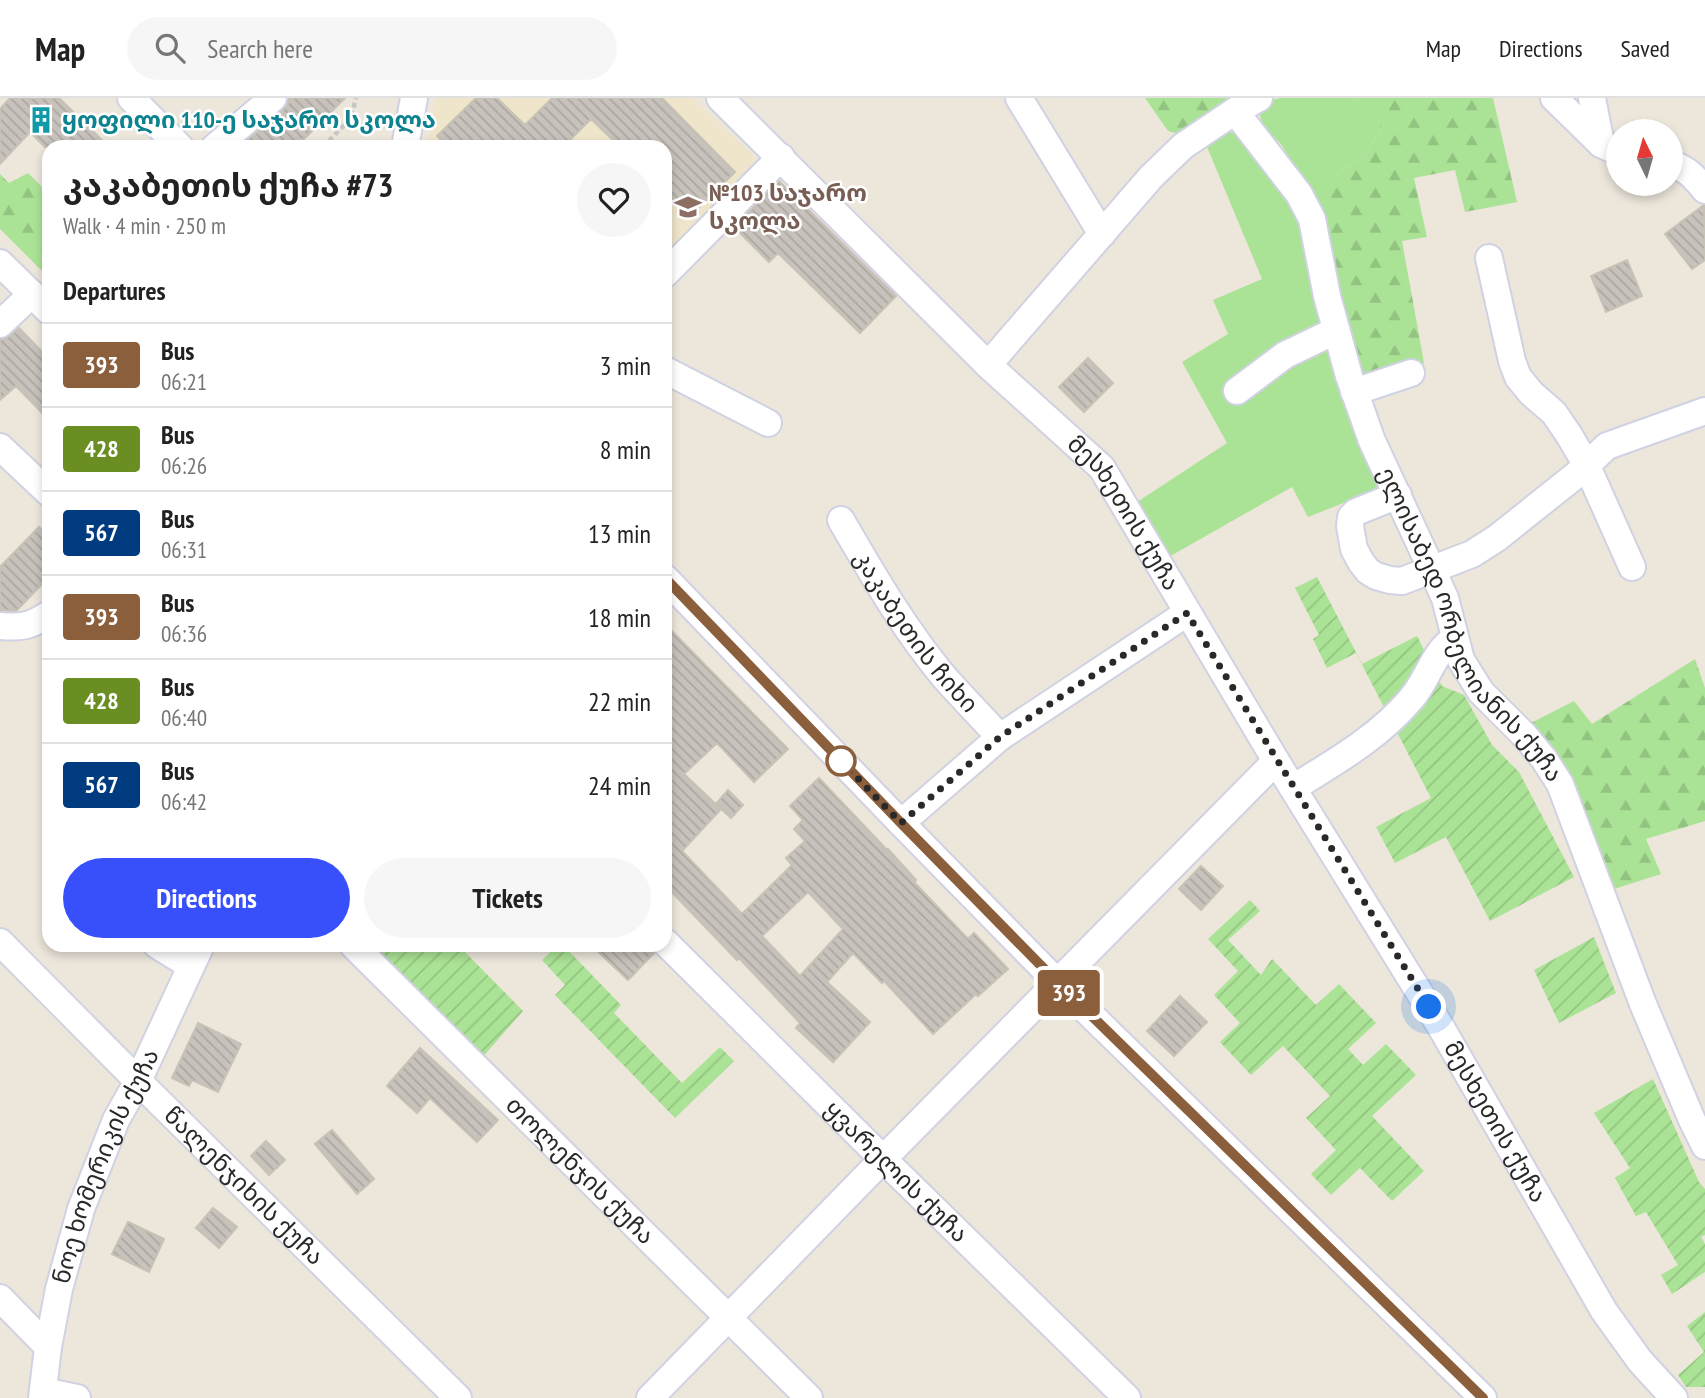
<!DOCTYPE html>
<meta charset="utf-8">
<style>
body{margin:0;font-family:"PT Sans Narrow","Noto Sans Georgian",sans-serif;background:#f6f6f6;color:#222;height:100vh;display:flex;flex-direction:column;font-size:26px;white-space:nowrap}
*{box-sizing:border-box;margin:0}
p{font-size:23px;color:#767676}
.icon{flex:none;width:38px;height:38px;fill:none;stroke:currentColor;stroke-width:2;stroke-linecap:round;stroke-linejoin:round}
.map{position:relative;flex:1;overflow:hidden}
.drawer{position:absolute;left:42px;top:42px;width:630px;height:812px;display:flex;flex-direction:column;background:#fff;border-radius:21px;box-shadow:0 4px 10px #0003}
.drawer>*{flex:none}
.badge{padding:0 14px;border-radius:5px;font-size:24px;line-height:46px}
.needle{width:46px;rotate:355deg}
.fabs{position:absolute;left:1606px;top:21px;display:grid;gap:14px}
.fabs a{display:grid;place-items:center;width:77px;height:77px;border-radius:50%;background:#fff;box-shadow:0 4px 10px #0003;font-size:35px}
.you{position:absolute;width:35px;height:35px;margin:-18px;border:5px solid #fff;border-radius:50%;background:#1a73e8;box-shadow:0 0 0 10px #1a73e833}
.map>.badge{position:absolute;translate:-50% -50%;box-shadow:0 0 0 4px #fff}
h2{padding:0 21px;font-size:26px;line-height:63px}
.round{display:grid;place-items:center;flex:none;width:74px;height:74px;border-radius:37px;background:#f6f6f6}
.head{display:flex;align-items:center;justify-content:space-between;height:119px;padding:0 21px}
h1{font-size:33px;font-weight:700;line-height:52px}
.primary-button{display:flex;gap:14px;margin-top:auto;padding:14px 21px}
.primary-button a{flex:1;height:80px;border-radius:42px;background:#384ffc;color:#fff;font-size:28px;font-weight:700;line-height:80px;text-align:center}
.primary-button a+a{background:#f6f6f6;color:#222}
ul{padding:0;list-style:none}
li{display:flex;align-items:center;gap:21px;height:84px;padding:0 21px;border-top:2px solid #e0e0e0}
li div{flex:1}
li b{display:block;font-size:26px}
li em{font-style:normal}
li .badge{min-width:77px;font-weight:700;text-align:center}
header{display:flex;align-items:center;gap:42px;box-sizing:border-box;height:98px;padding:0 35px;background:#fff;border-bottom:2px solid #e0e0e0}
header strong{font-size:33px}
nav{display:flex;gap:38px;margin-inline-start:auto;font-size:24px}
.search{width:490px;height:63px;background:#f6f6f6;display:flex;align-items:center;gap:18px;box-sizing:border-box;padding:0 24px;border-radius:38px;color:#767676;font-size:26px}
.map>svg:first-child{display:block}
.education{fill:#eee5ca}
.grass{fill:#abe396}
.forest{fill:url(#forest-firs)}
.garden{fill:url(#garden-furrows)}
.building{fill:url(#building-back-hatch);stroke:#c7c2b5;stroke-width:2;fill-rule:evenodd}
.lines{fill:none;stroke-linecap:round;stroke-linejoin:round}
.minor-casing{stroke:#d0d2e3;stroke-width:30}
.path{stroke:#c7c7c7;stroke-width:4.5;stroke-dasharray:5 3.5;stroke-linecap:butt}
.minor{stroke:#fff;stroke-width:26}
.line-casing{stroke:#fff;stroke-width:16}
.line{stroke:#8b5e3c;stroke-width:10}
.walk{stroke:#292929;stroke-width:7;stroke-dasharray:0 12.6}
.stop-dot{fill:#fff;stroke:#8b5e3c;stroke-width:3.5}
.labels{text-anchor:middle;stroke-width:5;stroke-linejoin:round;paint-order:stroke}
.culture-label{font-size:24px;font-weight:bold;fill:#0d838f;stroke:#fff;text-anchor:start}
.education-label{font-size:24px;font-weight:bold;fill:#785e54;stroke:#fff;text-anchor:start}
.street-label{font-size:24px;fill:#292929;stroke:#fff}
</style>
<header>
<strong>Map</strong>
<div class="search"><svg class="icon" aria-label="search" viewBox="0 0 24 24"><circle cx="10" cy="10" r="6"/><path d="M15 15l6 6"/></svg>Search here</div>
<nav><a>Map</a><a>Directions</a><a>Saved</a></nav>
</header>
<div class="map">
<svg width="1705" height="1300" viewBox="0 0 1705 1300">
<defs>
<pattern id="forest-firs" width="22" height="20" patternUnits="userSpaceOnUse" patternTransform="scale(1.75)"><rect width="22" height="20" fill="#abe396"/><path d="M5 1l3.5 6h-7zM16 11l3.5 6h-7z" fill="#93c381"/></pattern>
<pattern id="garden-furrows" width="10" height="10" patternUnits="userSpaceOnUse" patternTransform="scale(1.75)"><rect width="10" height="10" fill="#abe396"/><path d="M-1 1l2-2M0 10L10 0M9 11l2-2" fill="none" stroke="#93c381"/></pattern>
<pattern id="building-back-hatch" width="6" height="6" patternUnits="userSpaceOnUse" patternTransform="scale(1.75)"><rect width="6" height="6" fill="#c7c2bb"/><path d="M-1 5l2 2M0 0l6 6M5-1l2 2" fill="none" stroke="#aba7a1"/></pattern>
</defs>
<rect width="100%" height="100%" fill="#ece6db"/>
<path class="education" d="M435 0H692L758 63 665 155V49H427Z"/>
<path class="grass" d="M1280 0H1356L1378 20 1381 32 1363 58 1334 78 1327 130 1308 91 1281 46 1263 29 1260 17 1265 4Z
M1230 34 1240 36 1278 89 1302 131 1336 281 1379 391 1308 419 1292 389 1167 460 1134 406 1227 345 1182 264 1228 236 1213 202 1262 181 1205 44 1217 37Z"/>
<path class="forest" d="M1145 0H1242L1185 32 1175 35 1168 33Z
M1356 0H1493L1517 104 1465 114 1455 72 1414 80 1427 139 1402 143 1424 265 1362 286 1349 250 1328 145 1325 109 1334 78 1363 58 1381 32 1378 20Z
M28 75 49 96V180L0 131V76L9 85Z
M1695 561 1705 590V723L1646 741 1661 776 1614 791 1527 622 1533 624 1574 603 1592 626Z"/>
<path class="garden" d="M1317 479 1362 566 1417 538 1442 588 1464 597 1492 647 1519 674 1574 779 1490 823 1446 739 1395 765 1376 729 1431 700 1356 555 1327 570 1313 541 1319 537 1295 490Z
M1250 802 1260 813 1228 842 1261 877 1272 861 1316 907 1339 886 1376 925 1348 951 1363 967 1386 946 1416 977 1372 1018 1424 1073 1392 1103 1360 1070 1331 1097 1311 1076 1336 1052 1306 1020 1330 998 1283 948 1251 977 1220 944 1240 925 1214 897 1238 873 1208 841Z
M1594 839 1616 895 1559 925 1534 872Z
M371 847H458L523 913 481 961Z
M558 847H563L621 907 614 915 682 985 720 949 734 963 675 1020 555 897 565 887 542 862Z
M1653 981 1699 1084 1705 1091V1137L1701 1139 1705 1146V1174L1672 1196 1661 1177 1678 1167 1646 1114 1636 1118 1615 1080 1630 1070 1594 1015Z
M1705 1214V1289H1686L1678 1277 1704 1254 1687 1228Z"/>
<path class="building" d="M10 0H59L109 49H45L30 34 0 66V11Z
M288 0H345L296 49H239L283 12 288 6Z
M476 0H497L525 27 552 0H662L735 74 689 119 665 95V49H620L591 21 563 49H448L437 38Z
M779 83 896 198 860 235 778 155 769 164 734 129Z
M1704 107 1705 162 1692 171 1665 136Z
M1627 162 1642 198 1606 214 1591 178Z
M19 230 49 261V322L16 288 0 302V241L10 238Z
M1088 260 1113 285 1084 314 1059 289Z
M39 429 49 438V479L16 513 0 512V469Z
M665 526 788 651 754 684 717 645 684 676 721 711 682 753 742 816 792 767 786 760 805 743 794 731 803 722 790 708 819 680 887 752 888 751 916 782 914 784 968 841 974 835 1008 871 978 898 976 896 933 936 884 883 882 885 853 855 827 884 870 924 833 964 796 930 800 925 739 860 737 862 665 787V720L673 712 665 704ZM808 794 843 831 800 878 762 838Z
M728 692 743 707 731 720 716 706Z
M1201 768 1223 788 1201 812 1179 791Z
M591 847H650L654 855 628 882Z
M1180 898 1207 924 1174 958 1147 933Z
M198 925 241 946 218 994 192 982 189 988 172 980Z
M420 950 498 1022 477 1044 430 1000 417 1015 387 988Z
M332 1032 374 1081 357 1096 315 1046Z
M266 1043 285 1062 269 1077 251 1058Z
M213 1110 237 1129 219 1150 196 1130Z
M128 1124 164 1141 149 1174 112 1156Z"/>
<g class="lines">
<defs>
<g id="minor">
<path d="M131 0 180 49"/>
<path id="s1" d="M720 0 988 267 1102 370 1276 663 1442 931 1604 1213 1640 1263 1674 1300"/>
<path d="M1019 0 1102 136"/>
<path d="M1554 0 1601 46 1619 54"/>
<path d="M1592 0 1601 46"/>
<path id="s2" d="M1235 13 1299 96 1312 121 1327 198 1349 278 1372 343 1445 500 1461 562 1481 594 1525 638 1544 661 1560 686 1643 906 1692 1022 1705 1048"/>
<path d="M215 49 273 0"/>
<path d="M405 49 414 0"/>
<path d="M1671 66C1687 70 1695 80 1705 92"/>
<path d="M1489 160 1512 263 1518 279 1531 295 1554 315 1569 337 1586 366 1632 469"/>
<path d="M0 165 49 213"/>
<path d="M665 176 781 59"/>
<path d="M0 226 32 196"/>
<path d="M988 267 1151 79 1183 48 1235 13 1259 0"/>
<path d="M665 272 768 325"/>
<path d="M1237 293 1285 257 1335 233"/>
<path d="M1354 294 1411 275"/>
<path d="M0 349 49 395"/>
<path d="M1398 397 1356 414 1351 419 1350 428 1354 451 1361 464 1368 473 1376 478 1390 482 1402 483 1472 456 1497 440 1576 377 1607 348 1705 313"/>
<path id="s3" d="M841 422C873 477 904 531 945 580 963 600 982 620 1000 639"/>
<path d="M665 480 901 725 1057 884 1483 1300"/>
<path d="M0 528C21 530 31 528 49 516"/>
<path d="M1293 690C1335 664 1379 639 1411 601 1428 582 1433 554 1455 540"/>
<path d="M901 725 1000 639 1187 515"/>
<path id="s4" d="M0 844 138 983 458 1300"/>
<path id="s5" d="M665 844 883 1061 1127 1300"/>
<path d="M157 847 191 868"/>
<path id="s6" d="M353 847 809 1300"/>
<path d="M0 1200 48 1249"/>
<path d="M43 1293 77 1300"/>
<path id="s7" d="M42 1300 48 1249 59 1191 81 1111 116 1022 138 983 201 847"/>
<path d="M650 1300 883 1061 1276 663"/>
</g>
</defs>
<use href="#minor" class="minor-casing"/>
<path class="path" d="M323 49 351 20 356 0
M665 125 671 131 668 134"/>
<use href="#minor" class="minor"/>
</g>
<g class="lines">
<defs>
<path id="line" d="M665 480 901 725 1057 884 1483 1300"/>
</defs>
<use href="#line" class="line-casing"/>
<use href="#line" class="line"/>
<path class="walk" d="M841 663 901 725 1000 639 1187 515 1429 909"/>
</g>
<defs>
<symbol id="building-bare" viewBox="-9 -9 18 18"><path d="M-4-6H4V6H1V3H-1V6H-4ZM-2.5-4.3h1.7v1.8h-1.7ZM.8-4.3h1.7v1.8H.8ZM-2.5-1h1.7V.8h-1.7ZM.8-1h1.7V.8H.8Z" fill="#0f9aa8" stroke="#fff" stroke-width="2.5" paint-order="stroke"/></symbol>
<symbol id="school-bare" viewBox="-9 -9 18 18"><path d="M0-5L7-2L0 1L-7-2ZM-4 1L0 2.5L4 1V4Q0 6-4 4Z" fill="#8d6e63" stroke="#fff" stroke-width="2.5" paint-order="stroke"/></symbol>
</defs>
<g fill-rule="evenodd">
<use href="#building-bare" x="22" y="3" width="38" height="38"/>
<use href="#school-bare" x="669" y="90" width="38" height="38"/>
</g>
<circle class="stop-dot" cx="841" cy="663" r="14"/>
<g class="labels">
<g class="culture-label">
<text x="62" y="30">ყოფილი 110-ე საჯარო სკოლა</text>
</g>
<g class="education-label">
<text x="709" y="103">№103 საჯარო<tspan x="709" dy="28">სკოლა</tspan></text>
</g>
<g class="street-label">
<text dy="8" stroke="none"><textPath href="#s1" startOffset="581">მესხეთის ქუჩა</textPath></text>
<text dy="8" stroke="none"><textPath href="#s2" startOffset="574">ელისაბედ ორბელიანის ქუჩა</textPath></text>
<text dy="8" stroke="none"><textPath href="#s3" startOffset="135">კაკაბეთის ჩიხი</textPath></text>
<text dy="8" stroke="none"><textPath href="#s1" startOffset="1295">მესხეთის ქუჩა</textPath></text>
<text dy="8" stroke="none"><textPath href="#s7" startOffset="242">ნოე ხომერიკის ქუჩა</textPath></text>
<text dy="8" stroke="none"><textPath href="#s6" startOffset="320">თოლენჯის ქუჩა</textPath></text>
<text dy="8" stroke="none"><textPath href="#s5" startOffset="326">ყვარელის ქუჩა</textPath></text>
<text dy="8" stroke="none"><textPath href="#s4" startOffset="345">წალენჯიხის ქუჩა</textPath></text>
</g>
</g>
</svg>
<div class="fabs">
<a><svg class="needle" viewBox="-14 -14 28 28"><path d="M0-13l5 13h-10z" fill="#e53935"/><path d="M0 13l5-13h-10z" fill="#767676"/></svg></a>
</div>
<div class="you" style="left:1429px;top:909px"></div>
<b class="badge" style="left:1069px;top:895px;background:#8b5e3c;color:#fff">393</b>
<section class="drawer">
<div class="head"><div><h1>კაკაბეთის ქუჩა #73</h1><p>Walk · 4 min · 250 m</p></div><a class="round"><svg class="icon" aria-label="heart" viewBox="0 0 24 24"><path d="M12 20l-8-8c-3-5 5-10 8-4 3-6 11-1 8 4z"/></svg></a></div>
<h2>Departures</h2>
<ul>
<li><span class="badge" style="background:#8b5e3c;color:#fff">393</span><div><b>Bus</b><p>06:21</p></div><em>3 min</em></li>
<li><span class="badge" style="background:#6b8e23;color:#fff">428</span><div><b>Bus</b><p>06:26</p></div><em>8 min</em></li>
<li><span class="badge" style="background:#003b80;color:#fff">567</span><div><b>Bus</b><p>06:31</p></div><em>13 min</em></li>
<li><span class="badge" style="background:#8b5e3c;color:#fff">393</span><div><b>Bus</b><p>06:36</p></div><em>18 min</em></li>
<li><span class="badge" style="background:#6b8e23;color:#fff">428</span><div><b>Bus</b><p>06:40</p></div><em>22 min</em></li>
<li><span class="badge" style="background:#003b80;color:#fff">567</span><div><b>Bus</b><p>06:42</p></div><em>24 min</em></li>
</ul>
<div class="primary-button"><a>Directions</a><a>Tickets</a></div>
</section>
</div>
